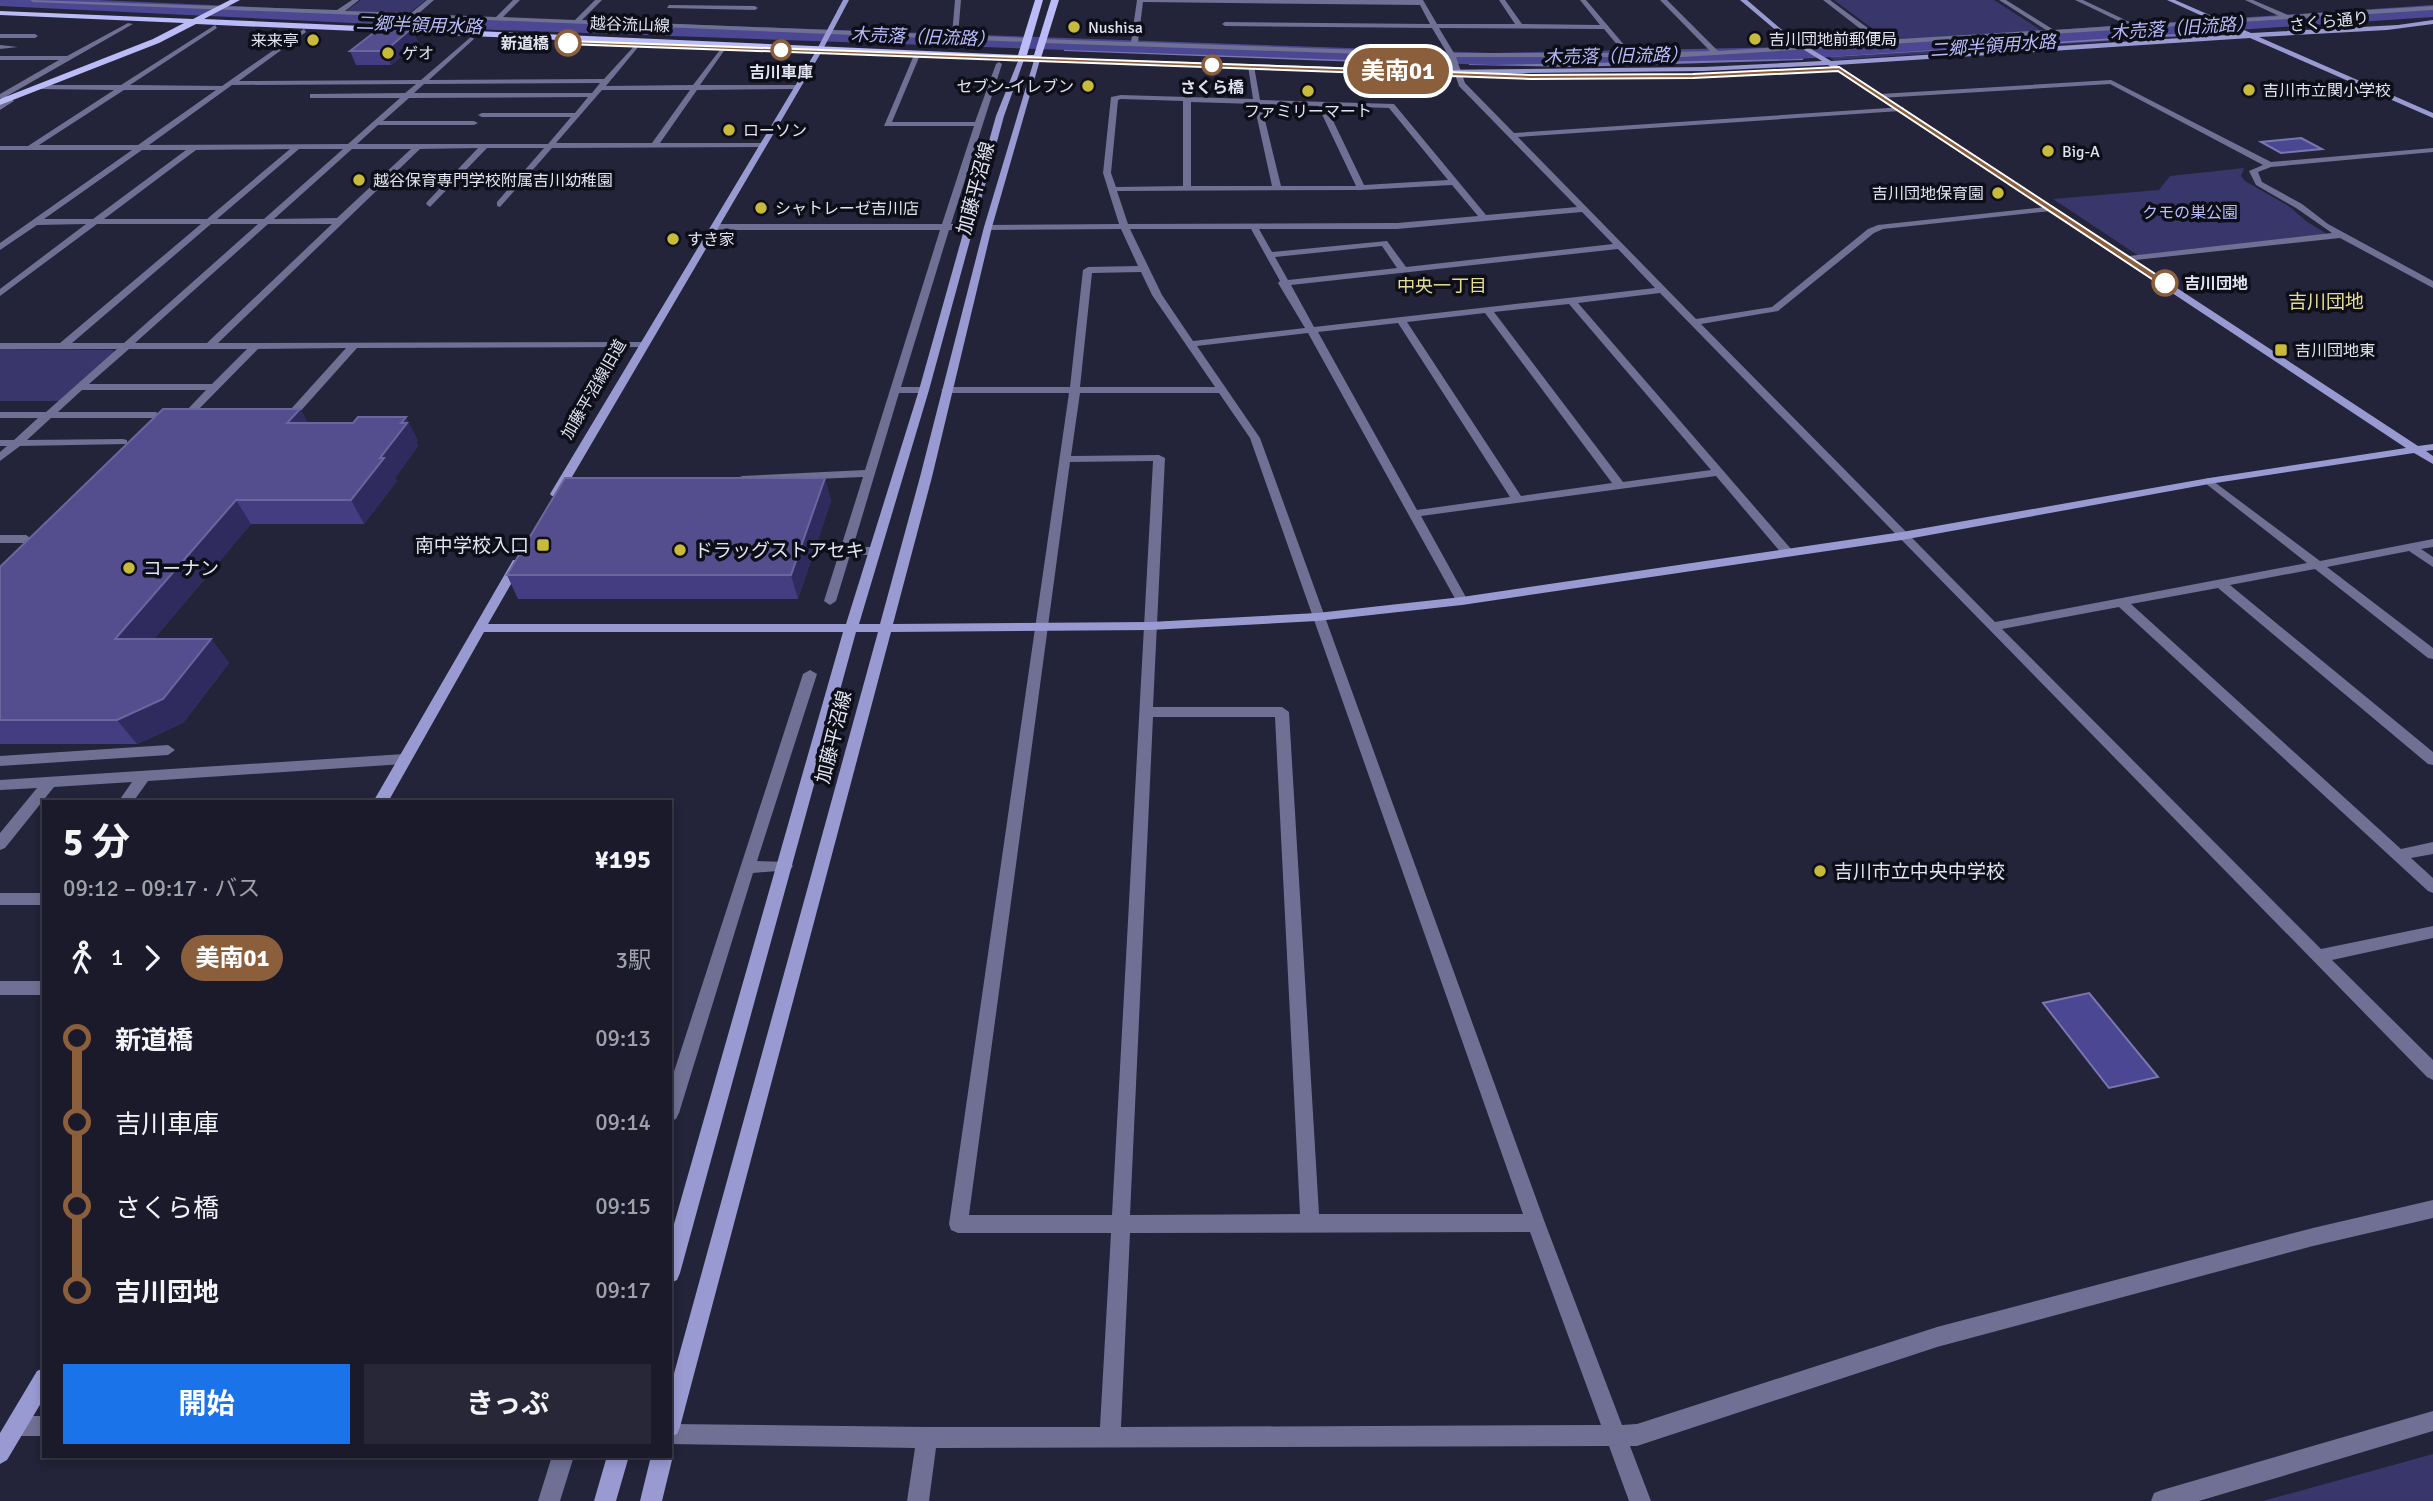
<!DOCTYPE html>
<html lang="ja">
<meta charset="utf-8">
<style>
body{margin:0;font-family:Signika,"Noto Sans JP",sans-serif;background:#272737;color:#f1f3f6;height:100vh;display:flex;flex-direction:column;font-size:26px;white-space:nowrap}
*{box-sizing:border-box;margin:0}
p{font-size:23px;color:#9fa1a9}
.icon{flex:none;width:38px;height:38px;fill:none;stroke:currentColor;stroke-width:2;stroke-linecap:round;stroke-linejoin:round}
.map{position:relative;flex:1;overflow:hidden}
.side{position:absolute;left:42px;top:800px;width:630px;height:658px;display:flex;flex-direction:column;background:#1a1a2b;border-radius:0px;box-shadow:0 4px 10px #0003,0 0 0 2px #383847}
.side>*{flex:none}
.badge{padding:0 14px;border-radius:23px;font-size:24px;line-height:46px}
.map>.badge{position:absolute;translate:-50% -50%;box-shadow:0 0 0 4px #fff}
.legs{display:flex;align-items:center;gap:10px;height:77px;padding:0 21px;font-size:23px}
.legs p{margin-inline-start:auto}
.head{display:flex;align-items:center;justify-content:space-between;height:119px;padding:0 21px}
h1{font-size:38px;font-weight:700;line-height:52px}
.action{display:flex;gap:14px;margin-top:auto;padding:14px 21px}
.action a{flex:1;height:80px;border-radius:0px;background:#1a73e8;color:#fff;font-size:28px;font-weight:700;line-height:80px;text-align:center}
.action a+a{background:#272737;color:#f1f3f6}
ul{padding:0 21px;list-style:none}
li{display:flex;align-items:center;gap:24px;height:84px;font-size:26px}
li i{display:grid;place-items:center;width:10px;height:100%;margin:0 9px;background:currentColor}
li i::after{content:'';width:18px;height:18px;margin:-9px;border:5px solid;border-radius:50%;background:#1a1a2b}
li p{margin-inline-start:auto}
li:first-child i{background:linear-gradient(#0000 50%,currentColor 0)}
li:last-child i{background:linear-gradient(currentColor 50%,#0000 0)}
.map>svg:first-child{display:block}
.green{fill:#39366c}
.water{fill:#4c4793;stroke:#7976b0;stroke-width:2}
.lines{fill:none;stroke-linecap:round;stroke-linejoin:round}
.river{fill:#4c4793;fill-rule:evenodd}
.street{fill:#6f7093;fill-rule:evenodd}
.secondary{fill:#999ad2;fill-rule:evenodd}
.primary{fill:#bbbcf7;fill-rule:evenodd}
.wall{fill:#443d81}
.shaded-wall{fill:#302b5f}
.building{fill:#554e8e;stroke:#6b669d;stroke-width:2}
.line-1{fill:#8b5e3c;stroke:#fff;stroke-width:2}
.poi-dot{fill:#c8bb3b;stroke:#0d0e17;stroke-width:2.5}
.stop-1-dot{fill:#fff;stroke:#8b5e3c;stroke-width:3.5}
.labels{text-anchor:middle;stroke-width:7;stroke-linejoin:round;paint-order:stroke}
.far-street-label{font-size:16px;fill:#e2e3f2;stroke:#0d0e17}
.far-poi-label{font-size:16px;fill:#e2e3f2;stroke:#0d0e17;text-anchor:start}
.far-stop-label{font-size:16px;font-weight:bold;fill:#e2e3f2;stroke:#0d0e17}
.far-park-label{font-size:16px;fill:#bbbcfc;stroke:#0d0e17}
.far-water-label{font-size:18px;font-style:italic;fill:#b9bafa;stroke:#0d0e17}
.far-neighbourhood-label{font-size:18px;fill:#e5dd8f;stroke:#0d0e17}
.street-label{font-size:19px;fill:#e2e3f2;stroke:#0d0e17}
.far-quarter-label{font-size:19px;fill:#e5dd8f;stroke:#0d0e17}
.poi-label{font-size:19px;fill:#e2e3f2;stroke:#0d0e17;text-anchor:start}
</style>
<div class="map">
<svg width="2433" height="1501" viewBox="0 0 2433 1501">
<rect width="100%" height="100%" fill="#232339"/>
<path class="green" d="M361 0H426L408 14 348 12 347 10Z
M1834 0H1994L2039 29 2038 31 1897 40 1885 38Z
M2215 25 2233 33 1834 60 1816 50Z
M2244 168 2241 176 2245 181 2290 207 2306 221 2327 234 2139 256 2053 199 2159 190 2170 176Z
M0 349 113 350 114 353 59 401H0Z
M2433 1454V1501H2263Z"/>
<path class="water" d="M2228 30 2230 32 1831 56Z
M1064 50 1440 63 1442 64Z
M1801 58 1803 59 1571 66 1469 64H1570Z
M2301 138 2322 149 2281 153 2261 142Z
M2089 993 2158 1077 2109 1088 2043 1003Z"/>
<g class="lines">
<path class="river" d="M0 0H98L498 18 1492 53 1798 47 2433 5V17L1798 59 1492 65 498 30 0 6Z"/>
<path class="street" d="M30 0 337 10 352 0H359L345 11 411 13 427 0H434L418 14 496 17 513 0H520L503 17 575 20 595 0H602L582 20 952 35 955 0H961L958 35 1027 38 1030 40 1027 42 414 17 410 19 407 17 33 2Z
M1137 0H1423L1437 24H1515L1499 0H1505L1522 24 1600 25 1580 0H1586L1631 53 1710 51 1660 0H1667L1718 51 1876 41 1823 0H1830L1884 40 2046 30 1999 0H2006L2054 30 2127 25 2075 0H2083L2136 25 2279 16 2245 0H2253L2288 15 2433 6V10L1683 57H1456L1465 83 1514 133 1903 107 1904 109 1900 111 1518 137 1696 319 1772 307 1868 229 1878 225 2054 206V210L2051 211 1883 229 1874 233 1778 311 1701 324 1995 622 2307 563 2205 483V479L2209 478 2320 561 2433 539V547L2421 549 2433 557V567L2409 551 2327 567 2433 648V659L2428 658 2315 569 2230 585 2433 752V765L2428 764 2218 588 2131 604 2401 849 2433 842V854L2411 858 2433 878V893L2428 891 2119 607 2002 629 2321 949 2433 926V938L2332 960 2433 1060V1080L2427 1077 1660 293 1578 303 1791 549 1793 552 1791 555H1783L1716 476 1421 516 1468 601 1462 605 1458 604 1308 333 1197 346 1260 438 1545 1223 1622 1425 1637 1424 1937 1327 2313 1228 2433 1200V1218L2313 1246 1937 1347 1637 1446H1630L1651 1501H1629L1609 1446 936 1448 929 1501H907L915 1448 670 1444V1424L927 1427H1100L1111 1233H958L951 1230 949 1224 1069 393H946L941 390 946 387H1070L1083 270 1088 267 1138 266 1121 229 988 230 985 229V225L1119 224 1103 173 1111 97 1121 95 1253 99 1248 66 1251 64 1254 66 1260 100 1394 104 1486 215 1577 207 1459 86 1449 57 1042 43 1039 41 1042 39 1131 42ZM1143 2 1420 5 1430 24 1225 22 1222 24 1225 26 1432 28 1447 53 1138 42ZM1439 28 1604 29 1624 53H1454ZM1121 99 1183 101V186L1116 187 1111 173 1118 100ZM1191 102 1254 104 1272 186H1191ZM1261 104 1318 106 1356 186H1281ZM1326 106 1389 108 1448 180 1364 185ZM1452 185 1478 216 1397 223 1128 224 1117 191 1361 190ZM1582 212 1613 244 1406 267 1387 241 1272 252 1259 229H1397ZM1130 229H1251L1280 281 1278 283 1305 328 1193 341 1162 295ZM1382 246 1397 268 1288 280 1275 257ZM1618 249 1655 288 1314 327 1291 285ZM1141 272 1152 295 1215 387H1080L1092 273ZM1569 304 1711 470 1623 482 1494 312ZM1485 313 1612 483 1521 496 1407 322ZM1398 323 1510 497 1417 510 1318 332ZM1080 393H1219L1250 438 1523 1214H1319L1289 712 1282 707H1153L1165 458 1159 455 1071 456ZM1153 461 1112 1215H969L1070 462ZM1153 717H1275L1300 1214 1130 1215ZM1530 1232 1601 1425 1121 1427 1130 1233Z
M669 5 755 6 758 8 755 10 667 8Z
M128 23 133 24 7 96 14 101 0 110V105L5 101 0 98V94L59 60H0V56H67Z
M215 25 217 28 130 85 222 86 304 29 306 32 239 81 421 80 472 36 474 39 429 80 604 79 637 43 639 46 606 86 693 85 723 46 726 48 700 85H796L800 87 796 89 697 90 660 143H766V147L552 148 500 207 497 206V202L544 148H487L430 207 426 204 427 202 478 148 420 149 218 343 643 342 648 345 646 347 357 348 298 414C291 416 280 417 275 412L280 409H291L346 348 258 349 195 413 191 414 186 411 206 390H82L58 412H156L161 415 156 418H51L27 440 123 439 127 440V444L20 446 0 461V452L7 446H0V440H14L38 418H0V412H46L117 349H0V343H60L201 224H97L0 296V289L86 224 37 225 0 250V243L132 150H0V146H28L114 90 39 89 36 85H121ZM600 83 592 93H414L424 84ZM416 84 405 93 310 94V98H400L348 144 149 145 232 85ZM124 90H216L138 145H39ZM602 90H690L652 143H556ZM588 97 575 113H482L478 115 482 117H571L548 144H357L378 125H474L478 123 474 121H383L409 98ZM290 149 207 219H104L196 150ZM343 149 264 219H217L299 149ZM352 149H411L337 218 274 219ZM142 150H186L93 219H44ZM211 224H258L124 343H72ZM268 224H332L207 343H135ZM129 349H247L212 384H89Z
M0 34H35L38 36 35 38H0Z
M0 45 18 47 0 49Z
M917 53 920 55 892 122H975L996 64 999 62 1002 64 951 224H970L974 227 970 230H949L901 387H924L929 390 924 393H899L853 547H874L880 551 874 555H850L836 601 830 605 824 601 863 477 742 482 736 479 742 476 865 470 940 230H715L711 227 715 224H942L974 126H884L914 55Z
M2111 80 2271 162 2433 148V152L2271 167 2258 172 2262 182 2302 204 2328 224 2433 281V288L2340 238 2126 261 2125 259 2129 256 2332 233 2296 208 2256 185 2249 171 2263 165 2110 84 1880 98 1876 96 1880 94Z
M0 535H26L32 539 26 543H0Z
M810 670 817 674 757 861 790 862 793 866 790 870 753 873 679 1113 676 1119 670 1121V1084L803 674Z
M168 745 175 750 168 755 0 766V756Z
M404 754 411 759 404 764 148 781 133 802H118L132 782 54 787 5 848 0 850V833L37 788 0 790V780Z
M0 893H44V905H0Z
M0 981H44V995H0Z
M2433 1411V1431L2199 1501H2151L2154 1493 2162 1490Z
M16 1416H44V1436H16L9 1433 6 1426 9 1419Z
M552 1456H574L560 1501H538Z"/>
<path class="secondary" d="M843 0H849L822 51 562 494 560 496H552L550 494 816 51Z
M1740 0H1747L1789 36 1831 61 2242 34 2167 0H2175L2251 33 2398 25 2433 20V24L2387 30 2259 37 2433 113V118L2250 38 1837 65 2418 446 2433 444V450L2426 451 2433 456V464L2414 453 2209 484 1902 540 1462 605 1317 621 1150 630 891 632 680 1427 677 1434 670 1437V1388L878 632H856L680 1273 677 1280 670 1283V1238L843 632H484L388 802H373L513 560H521L523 563 488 624H846L919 390 996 116 1020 56 1025 57 1004 116 929 390 859 624H880L920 477 984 227 1035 57 1429 70 1704 67 1822 61 1785 38ZM1040 60 1429 74 1704 71 1828 65 2406 448 2209 478 1902 532 1462 597 1317 613 1150 622 893 624 932 477 992 227Z
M44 1368V1398L7 1460 0 1464V1433L37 1371Z
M670 1450 673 1456 662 1501H640L651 1456H670Z
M607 1456H629L616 1501H594Z"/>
<path class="primary" d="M230 0H240L204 19 1018 55 1035 0H1043L1027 55H1034L1051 0H1059L1041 58 1037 61 196 24 159 43 0 105V99L153 39 184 23 0 15V11L193 19Z"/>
</g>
<path class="wall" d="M412 28 418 42 391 65H356L350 51Z
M300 409 308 423 418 440 416 442 418 446 395 478 397 481 364 524H251L154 639H211L229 663 183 723 137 744H0V567Z
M825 478 831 501 798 599H518L507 575Z"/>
<path class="shaded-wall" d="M412 28 418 42 391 65 385 51Z
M300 409 313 432 287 423Z
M406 417 418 440 416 442 418 446 395 478 397 481 364 524 351 500Z
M825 478 831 501 798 599 791 575Z
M236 500 251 524 134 663 115 639Z
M211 639 229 663 183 723 137 744 117 720Z"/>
<path class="building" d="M380 28H412L385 51H350Z
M163 409H300L287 423H353L358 417H406L401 423H407L380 458H384L351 500H236L115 639H211L163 699 117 720H0V567Z
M565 478H825L791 575H507Z"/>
<path class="line-1" d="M568 41 1531 75 1693 74 1839 67 2169 283 2161 285 1838 71 1693 78 1531 79 566 44Z"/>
<g class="poi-dot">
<circle cx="1074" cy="27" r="7"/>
<circle cx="1755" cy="39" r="7"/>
<circle cx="313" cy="40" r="7"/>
<circle cx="388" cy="53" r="7"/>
<circle cx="1088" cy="86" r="7"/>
<circle cx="2249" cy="90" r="7"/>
<circle cx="1308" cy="91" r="7"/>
<circle cx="729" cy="130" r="7"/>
<circle cx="2048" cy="151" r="7"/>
<circle cx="359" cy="180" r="7"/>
<circle cx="1998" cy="193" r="7"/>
<circle cx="761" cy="208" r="7"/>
<circle cx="673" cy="239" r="7"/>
<rect x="2274" y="343" width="14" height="14" rx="3.5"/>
<rect x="536" y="538" width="14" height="14" rx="3.5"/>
<circle cx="680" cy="550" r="7"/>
<circle cx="129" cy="568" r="7"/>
<circle cx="1820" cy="871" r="7"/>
</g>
<g class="stop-1-dot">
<circle cx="568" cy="43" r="12"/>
<circle cx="781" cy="50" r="9"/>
<circle cx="1212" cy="65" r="9"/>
<circle cx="2165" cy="283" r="12"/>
</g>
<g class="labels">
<g class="far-street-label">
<text transform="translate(2329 21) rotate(-6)" y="6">さくら通り</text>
<text transform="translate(630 24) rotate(2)" y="6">越谷流山線</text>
<text transform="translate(593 389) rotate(-60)" y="6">加藤平沼線旧道</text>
</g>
<g class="far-poi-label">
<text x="1088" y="33">Nushisa</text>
<text x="1769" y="45">吉川団地前郵便局</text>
<text x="299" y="46" text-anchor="end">来来亭</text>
<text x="402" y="59">ゲオ</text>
<text x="1074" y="92" text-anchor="end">セブン-イレブン</text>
<text x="2263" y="96">吉川市立関小学校</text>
<text x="1308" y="117" text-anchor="middle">ファミリーマート</text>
<text x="743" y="136">ローソン</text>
<text x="2062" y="157">Big-A</text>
<text x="373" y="186">越谷保育専門学校附属吉川幼稚園</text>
<text x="1984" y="199" text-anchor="end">吉川団地保育園</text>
<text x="775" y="214">シャトレーゼ吉川店</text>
<text x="687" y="245">すき家</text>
<text x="2295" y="356">吉川団地東</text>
</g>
<g class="far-stop-label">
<text x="549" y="49" text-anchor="end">新道橋</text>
<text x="781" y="78">吉川車庫</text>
<text x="1212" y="93">さくら橋</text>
<text x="2184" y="289" text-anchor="start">吉川団地</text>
</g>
<g class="far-park-label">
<text x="2190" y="218">クモの巣公園</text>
</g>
<g class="far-water-label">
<text transform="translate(419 25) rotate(2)" y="6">二郷半領用水路</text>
<text transform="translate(2182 28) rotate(-4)" y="6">木売落（旧流路）</text>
<text transform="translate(923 37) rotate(2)" y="6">木売落（旧流路）</text>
<text transform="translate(1993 46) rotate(-4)" y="6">二郷半領用水路</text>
<text transform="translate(1616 56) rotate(-1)" y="6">木売落（旧流路）</text>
</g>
<g class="far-neighbourhood-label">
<text x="1442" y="292">中央一丁目</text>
</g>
<g class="street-label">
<text transform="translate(975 188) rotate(-75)" y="7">加藤平沼線</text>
<text transform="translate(833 737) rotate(-76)" y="7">加藤平沼線</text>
</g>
<g class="far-quarter-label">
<text x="2326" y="308">吉川団地</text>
</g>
<g class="poi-label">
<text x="529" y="552" text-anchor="end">南中学校入口</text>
<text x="694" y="557">ドラッグストアセキ</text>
<text x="143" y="575">コーナン</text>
<text x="1834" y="878">吉川市立中央中学校</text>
</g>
</g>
</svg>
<b class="badge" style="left:1398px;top:71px;background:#8b5e3c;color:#fff">美南01</b>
<section class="side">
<div class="head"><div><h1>5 分</h1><p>09:12 – 09:17 · バス</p></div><b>¥195</b></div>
<div class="legs"><svg class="icon" aria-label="walk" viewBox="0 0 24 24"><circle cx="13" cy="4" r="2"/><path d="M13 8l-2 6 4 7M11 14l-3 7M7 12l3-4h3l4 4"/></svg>1<svg class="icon" aria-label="forward" viewBox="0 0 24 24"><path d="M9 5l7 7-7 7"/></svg><b class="badge" style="background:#8b5e3c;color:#fff">美南01</b><p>3駅</p></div>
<ul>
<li><i style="color:#8b5e3c"></i><b>新道橋</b><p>09:13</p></li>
<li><i style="color:#8b5e3c"></i><span>吉川車庫</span><p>09:14</p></li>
<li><i style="color:#8b5e3c"></i><span>さくら橋</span><p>09:15</p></li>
<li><i style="color:#8b5e3c"></i><b>吉川団地</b><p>09:17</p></li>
</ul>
<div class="action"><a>開始</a><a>きっぷ</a></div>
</section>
</div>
